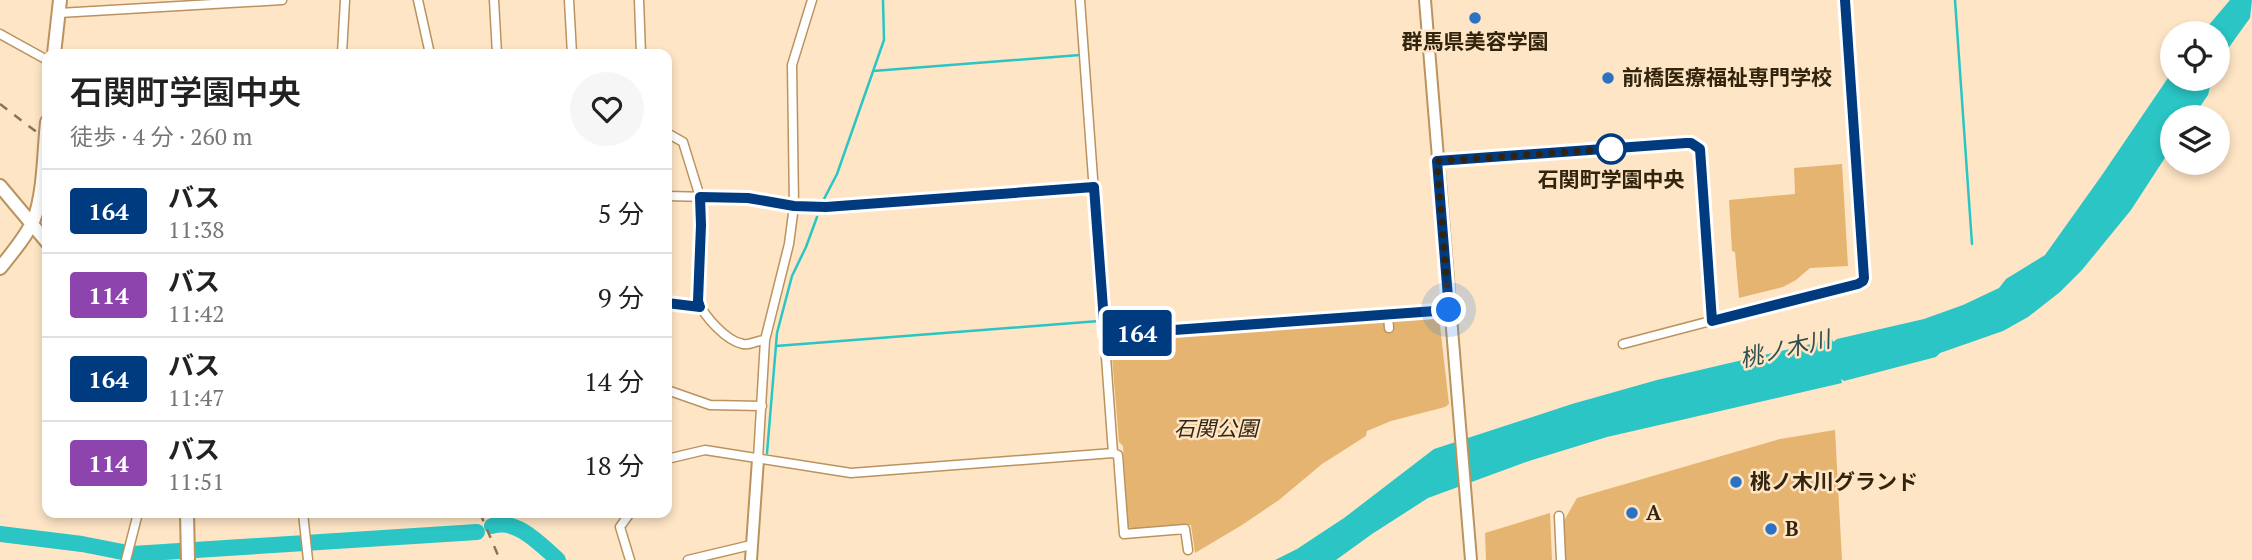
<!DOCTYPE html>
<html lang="ja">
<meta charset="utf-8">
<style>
body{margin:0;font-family:"PT Serif","Noto Sans JP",serif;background:#f6f6f6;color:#222;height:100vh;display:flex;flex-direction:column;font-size:26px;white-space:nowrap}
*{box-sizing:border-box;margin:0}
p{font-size:23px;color:#767676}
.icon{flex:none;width:38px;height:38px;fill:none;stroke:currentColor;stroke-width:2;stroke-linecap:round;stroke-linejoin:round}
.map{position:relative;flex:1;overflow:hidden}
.drawer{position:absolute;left:42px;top:49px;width:630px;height:469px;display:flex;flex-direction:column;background:#fff;border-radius:14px;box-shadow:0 4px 10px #0003}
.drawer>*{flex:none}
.badge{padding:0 14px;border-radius:5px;font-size:24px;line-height:46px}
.buttons{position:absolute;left:2160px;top:21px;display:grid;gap:14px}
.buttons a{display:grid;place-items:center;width:70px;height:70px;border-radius:50%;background:#fff;box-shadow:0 4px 10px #0003;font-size:35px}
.you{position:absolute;width:35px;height:35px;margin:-18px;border:5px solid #fff;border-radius:50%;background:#1a73e8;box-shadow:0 0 0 10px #1a73e833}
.map>.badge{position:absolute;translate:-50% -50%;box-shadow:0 0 0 4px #fff}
.round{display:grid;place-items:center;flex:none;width:74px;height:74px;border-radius:37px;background:#f6f6f6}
.headline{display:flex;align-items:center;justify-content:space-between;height:119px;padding:0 28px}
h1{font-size:33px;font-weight:600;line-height:52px}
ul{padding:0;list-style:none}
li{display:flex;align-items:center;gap:21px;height:84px;padding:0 28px;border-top:2px solid #e0e0e0}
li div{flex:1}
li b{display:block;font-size:26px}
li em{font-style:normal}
li .badge{min-width:77px;font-weight:700;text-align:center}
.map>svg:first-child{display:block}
.green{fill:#e5b471}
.water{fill:#2ac5c4}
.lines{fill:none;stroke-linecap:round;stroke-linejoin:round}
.stream{stroke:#2ac5c4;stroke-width:2.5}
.river{stroke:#2ac5c4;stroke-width:16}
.street-casing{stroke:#ba935e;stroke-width:11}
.secondary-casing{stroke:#ba935e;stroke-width:14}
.primary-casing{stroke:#ba935e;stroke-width:16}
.street{stroke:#fff;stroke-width:8}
.secondary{stroke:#fff;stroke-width:10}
.primary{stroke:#fff;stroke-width:12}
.rail{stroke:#867358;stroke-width:2.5;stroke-dasharray:9 9;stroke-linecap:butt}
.line-casing{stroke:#fff;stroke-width:16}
.line{stroke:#003b80;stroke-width:10}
.walk{stroke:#33240d;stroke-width:7;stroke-dasharray:0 12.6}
.poi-dot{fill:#2b72c3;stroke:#fee5c5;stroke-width:2.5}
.stop-dot{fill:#fff;stroke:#003b80;stroke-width:3.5}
.labels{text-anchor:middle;stroke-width:5;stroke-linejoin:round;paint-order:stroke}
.poi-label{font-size:21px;font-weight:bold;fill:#33240d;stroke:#fee5c5;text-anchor:start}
.stop-label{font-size:21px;font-weight:bold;fill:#33240d;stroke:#fee5c5}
.park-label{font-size:21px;font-style:italic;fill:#342614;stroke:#fee5c5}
.water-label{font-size:23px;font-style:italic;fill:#304e4d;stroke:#fee5c5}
</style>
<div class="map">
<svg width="2252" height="560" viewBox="0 0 2252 560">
<rect width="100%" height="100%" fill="#fee5c5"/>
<path class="green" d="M1842 164 1848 266 1810 268 1796 280 1783 287 1739 298 1735 252 1732 251 1729 200 1795 194 1794 168Z
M1439 317 1449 404 1445 407 1391 421 1367 431 1366 436 1322 464 1279 500 1242 525 1195 553 1191 525 1131 529 1128 526 1123 446 1119 442 1111 345 1114 342Z
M1835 430 1842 560H1563L1561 526 1577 498 1780 439Z
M1550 513 1552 560H1486L1485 533Z"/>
<path class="water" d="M2230 0H2252L2250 18 2217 64V33H2202Z
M2172 72V79H2212L2208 95 2193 117H2172V147L2131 210 2082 270 2060 292 2028 317 2003 331 1940 353 1936 357 1844 381 1841 379 1842 383 1607 437 1529 461 1428 498 1372 534 1336 560H1275L1297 549 1344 518 1434 449 1572 404 1657 380 1832 339 1833 342 1837 339 1924 319 1963 305 1999 288 2006 279 2045 255 2102 175Z"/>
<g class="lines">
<path class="stream" d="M1955 0 1972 244
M873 71 1080 55
M824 199 837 174 884 40 883 0
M776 346 1099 321
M767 453 777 333 792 276 806 247 817 217"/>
<path class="river" d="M492 526C517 518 541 545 558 560
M0 534 82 544 133 554 477 532"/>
<defs>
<path id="street" d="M418 0 430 54
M494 0 497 54
M569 0 572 54
M639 0 641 54
M1080 0 1113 453 1118 455 1124 534 1185 529 1188 550
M59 13 282 0
M0 34 47 60
M342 54 345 0
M667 133 683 142 700 197 701 213 698 301C704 316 726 341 743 344 750 346 757 340 765 340
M1437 161 1686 143H1691L1700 149 1712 321
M667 196 748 198 794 206 826 207 1094 187
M667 303 700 307
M1388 315 1389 328
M1623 344 1863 281 1845 0
M667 390 710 405 762 406
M667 459 705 450 851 473 1113 453
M758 459 765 340 789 244 794 206 792 65 812 0
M303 513 308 560
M1559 516 1561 560
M126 560 138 513
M630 560 620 527 630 513
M688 560 751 545"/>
<path id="secondary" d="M1425 0 1471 560
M1105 335 1449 310
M751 560 758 459"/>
<path id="primary" d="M54 54 60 0
M0 186 47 242
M0 268C12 253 26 237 34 219 44 194 44 150 47 122
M187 513 188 560"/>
</defs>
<use href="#street" class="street-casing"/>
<use href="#secondary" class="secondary-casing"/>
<use href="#primary" class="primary-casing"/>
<use href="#street" class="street"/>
<use href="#secondary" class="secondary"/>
<use href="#primary" class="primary"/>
<path class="rail" d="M0 104 47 140
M480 513 500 560"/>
</g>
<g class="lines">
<defs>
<path id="line" d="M667 303 700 307 698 301 701 225 700 197 748 198 794 206 826 207 1094 187 1105 335 1449 310 1437 161 1686 143H1691L1700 149 1712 321 1858 284 1863 281 1864 278 1845 0"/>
</defs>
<use href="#line" class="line-casing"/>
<use href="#line" class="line"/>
<path class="walk" d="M1449 310 1437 161 1611 149"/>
</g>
<g class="poi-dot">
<circle cx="1475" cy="18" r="7"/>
<circle cx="1608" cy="78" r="7"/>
<circle cx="1736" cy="482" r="7"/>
<circle cx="1632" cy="513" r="7"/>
<circle cx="1771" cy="529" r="7"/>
</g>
<circle class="stop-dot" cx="1611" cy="149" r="14"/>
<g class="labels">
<g class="poi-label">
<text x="1475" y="49" text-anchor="middle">群馬県美容学園</text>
<text x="1622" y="85">前橋医療福祉専門学校</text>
<text x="1750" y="489">桃ノ木川グランド</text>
<text x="1646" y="520">A</text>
<text x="1785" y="536">B</text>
</g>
<g class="stop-label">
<text x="1611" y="187">石関町学園中央</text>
</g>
<g class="park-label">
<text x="1216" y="436">石関公園</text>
</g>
<g class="water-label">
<text transform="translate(1785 349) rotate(-13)" y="8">桃ノ木川</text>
</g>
</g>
</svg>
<div class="buttons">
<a><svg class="icon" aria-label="locate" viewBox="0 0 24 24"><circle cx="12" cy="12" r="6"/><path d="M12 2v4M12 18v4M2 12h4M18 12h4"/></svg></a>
<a><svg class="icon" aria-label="layers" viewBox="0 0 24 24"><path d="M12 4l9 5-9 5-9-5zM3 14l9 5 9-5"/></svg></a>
</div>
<div class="you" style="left:1449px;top:310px"></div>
<b class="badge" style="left:1137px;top:333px;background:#003b80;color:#fff">164</b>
<section class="drawer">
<div class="headline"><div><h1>石関町学園中央</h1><p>徒歩 · 4 分 · 260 m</p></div><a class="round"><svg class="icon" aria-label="heart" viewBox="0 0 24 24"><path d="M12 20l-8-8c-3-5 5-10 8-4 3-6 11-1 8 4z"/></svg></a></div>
<ul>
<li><span class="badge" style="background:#003b80;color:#fff">164</span><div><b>バス</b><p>11:38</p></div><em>5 分</em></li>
<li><span class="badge" style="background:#8e44ad;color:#fff">114</span><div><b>バス</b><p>11:42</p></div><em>9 分</em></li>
<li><span class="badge" style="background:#003b80;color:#fff">164</span><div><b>バス</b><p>11:47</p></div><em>14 分</em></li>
<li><span class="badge" style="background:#8e44ad;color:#fff">114</span><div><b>バス</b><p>11:51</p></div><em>18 分</em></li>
</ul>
</section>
</div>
